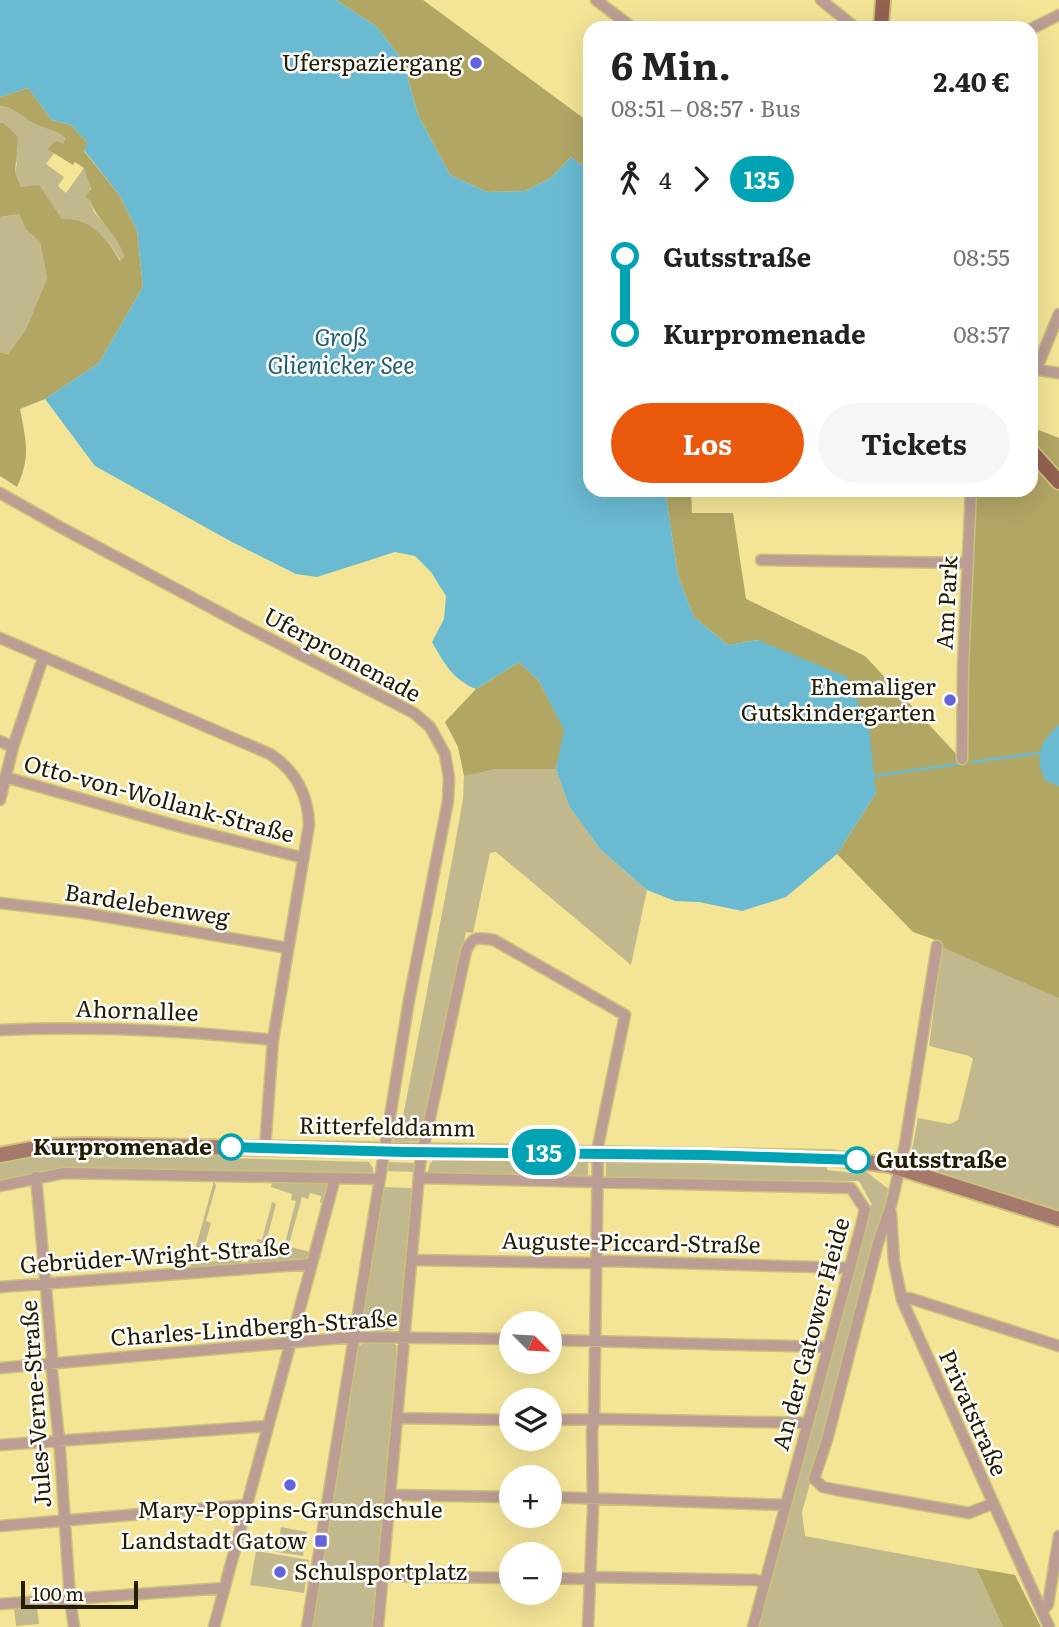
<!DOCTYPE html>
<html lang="de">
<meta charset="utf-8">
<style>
body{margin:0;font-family:Literata,serif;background:#f6f6f6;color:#222;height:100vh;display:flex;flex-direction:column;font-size:26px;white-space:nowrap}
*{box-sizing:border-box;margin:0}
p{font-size:23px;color:#767676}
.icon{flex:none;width:38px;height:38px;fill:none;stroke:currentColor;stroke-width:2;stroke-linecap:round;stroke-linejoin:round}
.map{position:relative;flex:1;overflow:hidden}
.side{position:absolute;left:583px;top:21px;width:455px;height:476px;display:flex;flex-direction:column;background:#fff;border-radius:21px;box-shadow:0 7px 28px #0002}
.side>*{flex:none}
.badge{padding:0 14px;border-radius:23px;font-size:24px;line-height:46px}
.needle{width:46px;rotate:114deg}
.buttons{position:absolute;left:499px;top:1311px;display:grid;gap:14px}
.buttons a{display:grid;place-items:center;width:63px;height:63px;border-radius:50%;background:#fff;box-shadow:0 7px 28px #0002;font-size:35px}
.scale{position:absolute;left:21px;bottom:18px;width:117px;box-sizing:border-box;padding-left:7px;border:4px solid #221c00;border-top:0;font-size:19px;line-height:24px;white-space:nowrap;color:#221c00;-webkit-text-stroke:5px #fff;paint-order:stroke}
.map>.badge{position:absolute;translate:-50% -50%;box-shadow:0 0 0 4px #fff}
.legs{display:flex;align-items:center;gap:10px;height:77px;padding:0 28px;font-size:23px}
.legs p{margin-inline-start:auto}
.head{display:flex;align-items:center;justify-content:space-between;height:119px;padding:0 28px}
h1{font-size:38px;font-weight:700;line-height:52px}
.action{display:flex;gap:14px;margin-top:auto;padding:14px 28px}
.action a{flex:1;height:80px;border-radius:42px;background:#ea580c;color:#fff;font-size:28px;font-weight:700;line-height:80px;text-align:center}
.action a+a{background:#f6f6f6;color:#222}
ul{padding:0 28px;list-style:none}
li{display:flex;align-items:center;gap:24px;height:77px;font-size:26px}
li i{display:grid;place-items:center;width:10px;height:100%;margin:0 9px;background:currentColor}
li i::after{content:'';width:18px;height:18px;margin:-9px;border:5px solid;border-radius:50%;background:#fff}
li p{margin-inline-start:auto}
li:first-child i{background:linear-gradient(#0000 50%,currentColor 0)}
li:last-child i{background:linear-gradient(currentColor 50%,#0000 0)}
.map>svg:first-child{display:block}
.green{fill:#c1b98d}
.forest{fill:#b2a665}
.water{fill:#6abad2}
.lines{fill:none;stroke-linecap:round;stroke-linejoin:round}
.stream{stroke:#6abad2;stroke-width:2.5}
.minor-casing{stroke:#cdc07b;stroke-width:13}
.secondary-casing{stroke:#cdc07b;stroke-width:18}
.primary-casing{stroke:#cdc07b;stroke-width:18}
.minor{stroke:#bb9d93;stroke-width:10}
.secondary{stroke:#a57a6c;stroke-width:14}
.primary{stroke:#956150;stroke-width:14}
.line-1-casing{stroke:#fff;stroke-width:16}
.line-1{stroke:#00a3b4;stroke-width:10}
.poi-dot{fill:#6364dc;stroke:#fff;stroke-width:2.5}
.stop-1-dot{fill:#fff;stroke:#00a3b4;stroke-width:3.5}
.labels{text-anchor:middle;stroke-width:5;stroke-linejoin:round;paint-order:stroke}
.poi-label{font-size:23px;fill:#221c00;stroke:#fff;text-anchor:end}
.street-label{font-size:23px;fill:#221c00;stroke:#fff}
.stop-label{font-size:23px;font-weight:bold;fill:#221c00;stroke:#fff;text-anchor:end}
.water-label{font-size:24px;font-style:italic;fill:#1e5f70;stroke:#fff}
</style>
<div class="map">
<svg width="1059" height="1627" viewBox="0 0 1059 1627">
<rect width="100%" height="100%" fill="#f3e496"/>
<path class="green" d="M0 106C19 109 24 120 40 126 50 130 57 130 65 138L63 144 48 150 55 152 46 164 64 177 58 186 66 193 84 168 90 183V200L94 212 121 243 124 257 121 261C107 238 90 217 62 219L54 208 21 187 15 172 17 164 5 123H0Z
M19 214 27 229 40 242 47 278 26 329 8 354 0 352V217Z
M1031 490 1059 492V1212L909 1165 918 1118 950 1124 958 1120 973 1059 969 1056 929 1046 942 947 947 932Z
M497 769H556L569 806 601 850 647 890 631 965 496 852 490 853 473 933 466 932 421 1141 395 1142 391 1135 392 1127H401L452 861 463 799 464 776Z
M51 1150 225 1151 227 1158 369 1162 373 1168V1174L56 1170 0 1182V1160Z
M435 1157H588V1176L427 1174 430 1164Z
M606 1157 804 1161 827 1165V1170L860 1174 864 1170 891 1191 802 1512 805 1536 976 1568 1003 1627H756L869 1206 872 1205 859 1181 609 1179 606 1177Z
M387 1162 415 1163 416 1172 385 1171Z
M214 1181 216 1186 206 1221 211 1223 200 1262 234 1260 236 1250 244 1252 241 1264 190 1268Z
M272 1182 327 1183 329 1187 324 1202 320 1203 321 1196 310 1193 308 1199 302 1197 289 1244 285 1243 296 1201 291 1200 292 1194 271 1187Z
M382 1187 412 1188 401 1323C395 1334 380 1330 369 1330L361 1323Z
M272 1202 276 1204 266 1242 271 1244 257 1245V1239L262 1240Z
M279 1244 311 1252 306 1259 248 1263 249 1251 278 1250Z
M365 1342 393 1343 396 1345 397 1353 373 1627H311L355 1348Z
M281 1527 307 1532 303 1556 277 1552Z
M256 1551 309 1560 304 1593 250 1585Z
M37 1606 39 1624 16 1626 14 1608Z"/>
<path class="forest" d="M336 0H423L590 123V171L571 157 551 178 525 191 487 192 450 175 418 115 403 61 377 27Z
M28 88 52 120 71 125 88 143 84 151 120 196 137 230 143 287 99 363 45 399 20 409C26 441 31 456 17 487L0 476V352L8 354 26 329 47 278 40 242 26 229 19 214 0 217V123H4L18 137 15 172 21 187 39 185 62 219C90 217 107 238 120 261L124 257C119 234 97 222 90 200L85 197 91 189 84 168 75 162 73 165 47 149 56 141 63 144 65 138C57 130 49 130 40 126 24 120 17 108 0 106V97Z
M1031 427 1059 438V725L1055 729 1045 780 1059 786V998L942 947 933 939 913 932 837 854 876 793 758 640 728 645 694 617 678 576 665 490H691L692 513H733L746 599 865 656 961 759 971 490H1031Z
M519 662 539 681 565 731 556 769H497L464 776 458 747 445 722 476 689Z
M976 1568 1015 1575 1041 1627H1003Z"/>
<path class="water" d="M0 0H336L377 27 403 61 418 115 450 175 487 192 525 191 551 178 571 157 590 171V490H665L678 576 694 617 728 645 758 640 847 677 869 729 876 793 837 854 786 897 742 911 699 902 675 901 647 890 601 850 569 806 556 769 564 730 539 681 519 662 476 689C453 680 444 663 432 642L444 619 446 596 431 572 415 556 395 552 317 577 296 574 232 542 95 466 45 399 99 363 143 287 137 230 120 196 84 150 88 143 71 125 52 120 28 88 0 97Z
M1059 725V786L1045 780C1034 756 1039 743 1059 725Z"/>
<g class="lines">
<path class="stream" d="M973 762 1039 753
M874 776 958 764"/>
<defs>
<path id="minor" d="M596 0 633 28
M821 0 856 28
M1031 29 1059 15
M1032 369 1059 373
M1036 370 1059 314
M0 493 60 527 249 628 414 713 430 727 445 754 449 778 448 801 409 1000 307 1627
M761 560 968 563
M0 638 270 754C296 771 308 794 309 825L273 1040 265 1148
M0 741 13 747
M962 759 963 666 971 490
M5 777 181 827 304 858
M0 800 13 747 43 658
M0 903 84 913 288 948
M937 946 905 1145 891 1205 877 1246 827 1440 814 1479 823 1487 837 1490 969 1513 992 1504
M0 1030C92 1026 181 1030 273 1040
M36 1177 52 1355 51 1362 60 1450 70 1599 74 1627
M419 1178 851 1188 865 1209 860 1230 753 1627
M0 1186 64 1173 380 1179
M891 1213 894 1262 902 1300 1049 1627
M412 1260 588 1263 607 1261 850 1268
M0 1287 312 1264
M902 1300 909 1298 1059 1346
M550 1340 828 1347
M0 1368 354 1337 511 1339
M397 1418 511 1420
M550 1420 604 1419 808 1423
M0 1445 268 1426
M390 1495 511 1497
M550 1497 786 1505
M0 1526 247 1505
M383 1576 511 1578
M550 1578 581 1579 591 1577 755 1580 765 1582
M0 1604 224 1588
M1042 1612 1048 1604 1059 1536
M214 1627 335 1178
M378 1627 420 1164 466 951C473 935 478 938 494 940L625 1015 598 1146 594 1420 592 1430 593 1508 588 1627"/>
<path id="secondary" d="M0 1155 47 1146 84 1145 830 1158 889 1165 1059 1219"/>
<path id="primary" d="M881 28 883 0
M1031 451 1059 482"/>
</defs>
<use href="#minor" class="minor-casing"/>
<use href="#secondary" class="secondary-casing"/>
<use href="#primary" class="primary-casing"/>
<use href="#minor" class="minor"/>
<use href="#secondary" class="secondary"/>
<use href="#primary" class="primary"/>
</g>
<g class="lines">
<defs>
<path id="line-1" d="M231 1147 404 1152 705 1155 857 1160"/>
</defs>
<use href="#line-1" class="line-1-casing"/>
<use href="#line-1" class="line-1"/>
</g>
<g class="poi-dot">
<circle cx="476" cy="63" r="7"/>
<circle cx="950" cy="700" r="7"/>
<circle cx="290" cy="1485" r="7"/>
<rect x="314" y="1534" width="14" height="14" rx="3.5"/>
<circle cx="280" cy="1572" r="7"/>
</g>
<g class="stop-1-dot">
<circle cx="231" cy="1147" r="12"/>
<circle cx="857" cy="1160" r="12"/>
</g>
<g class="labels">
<g class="poi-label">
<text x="462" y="71">Uferspaziergang</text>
<text x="936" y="695">Ehemaliger<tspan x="936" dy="26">Gutskindergarten</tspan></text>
<text x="290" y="1518" text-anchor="middle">Mary-Poppins-Grundschule</text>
<text x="307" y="1549">Landstadt Gatow</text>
<text x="294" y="1580" text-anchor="start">Schulsportplatz</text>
</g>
<g class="street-label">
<text transform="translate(947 603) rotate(-87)" y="8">Am Park</text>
<text transform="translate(342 655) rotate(28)" y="8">Uferpromenade</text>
<text transform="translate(159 799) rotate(15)" y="8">Otto-von-Wollank-Straße</text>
<text transform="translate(147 905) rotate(9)" y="8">Bardelebenweg</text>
<text transform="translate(137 1011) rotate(2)" y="8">Ahornallee</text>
<text transform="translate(387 1127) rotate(1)" y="8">Ritterfelddamm</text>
<text transform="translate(631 1243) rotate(1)" y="8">Auguste-Piccard-Straße</text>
<text transform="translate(155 1256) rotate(-4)" y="8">Gebrüder-Wright-Straße</text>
<text transform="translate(254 1328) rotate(-4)" y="8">Charles-Lindbergh-Straße</text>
<text transform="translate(811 1334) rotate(-75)" y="8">An der Gatower Heide</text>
<text transform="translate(36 1404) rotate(-94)" y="8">Jules-Verne-Straße</text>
<text transform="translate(973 1413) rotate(66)" y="8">Privatstraße</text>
</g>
<g class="stop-label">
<text x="212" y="1155">Kurpromenade</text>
<text x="876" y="1168" text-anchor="start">Gutsstraße</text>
</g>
<g class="water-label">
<text x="341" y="346">Groß<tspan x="341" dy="28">Glienicker See</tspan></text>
</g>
</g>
</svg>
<div class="buttons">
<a><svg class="needle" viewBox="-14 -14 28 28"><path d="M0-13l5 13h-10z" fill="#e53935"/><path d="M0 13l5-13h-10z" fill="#767676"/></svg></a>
<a><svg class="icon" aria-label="layers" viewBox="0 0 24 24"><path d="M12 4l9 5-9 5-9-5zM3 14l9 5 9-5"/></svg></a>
<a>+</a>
<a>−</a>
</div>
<div class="scale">100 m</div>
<b class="badge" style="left:544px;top:1152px;background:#00a3b4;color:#fff">135</b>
<section class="side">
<div class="head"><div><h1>6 Min.</h1><p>08:51 – 08:57 · Bus</p></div><b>2.40 €</b></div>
<div class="legs"><svg class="icon" aria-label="walk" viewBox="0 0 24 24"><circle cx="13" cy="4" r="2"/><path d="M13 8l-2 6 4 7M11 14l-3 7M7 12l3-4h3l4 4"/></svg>4<svg class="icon" aria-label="forward" viewBox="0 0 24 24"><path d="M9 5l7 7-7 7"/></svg><b class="badge" style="background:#00a3b4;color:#fff">135</b></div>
<ul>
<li><i style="color:#00a3b4"></i><b>Gutsstraße</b><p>08:55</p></li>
<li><i style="color:#00a3b4"></i><b>Kurpromenade</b><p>08:57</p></li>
</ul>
<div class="action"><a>Los</a><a>Tickets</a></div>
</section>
</div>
